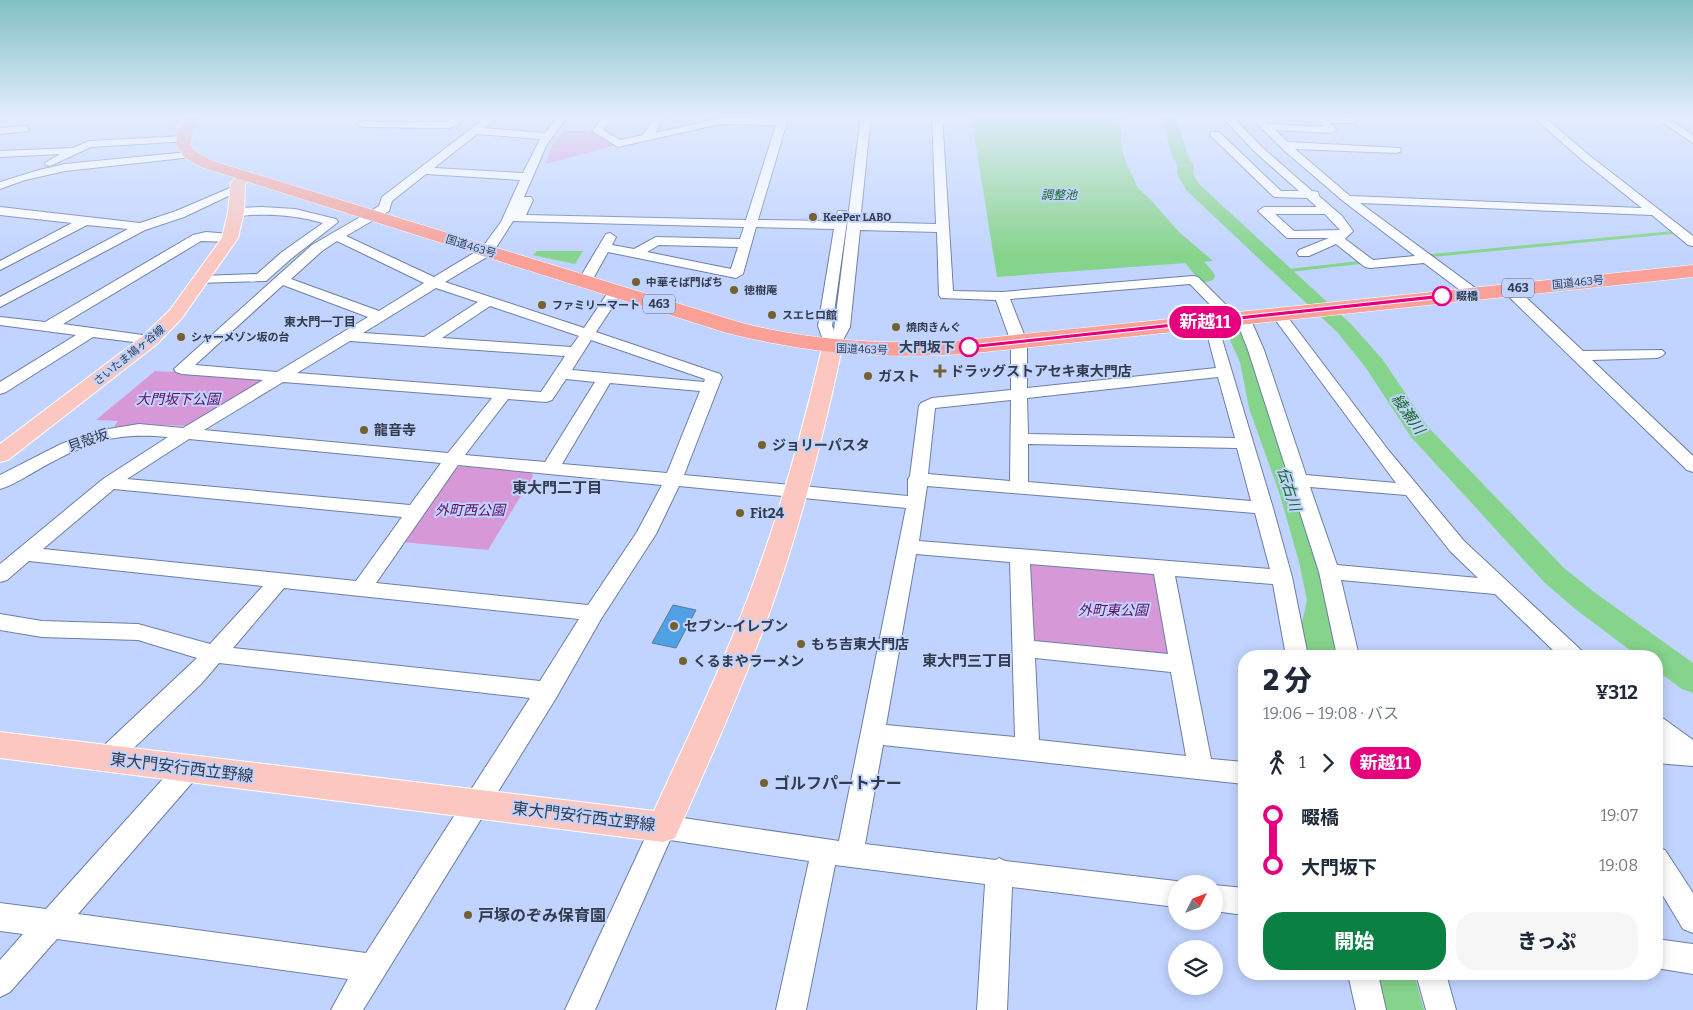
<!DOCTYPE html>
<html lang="ja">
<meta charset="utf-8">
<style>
body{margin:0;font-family:Bitter,"Noto Sans JP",serif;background:#f6f6f7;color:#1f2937;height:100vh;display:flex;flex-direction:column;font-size:19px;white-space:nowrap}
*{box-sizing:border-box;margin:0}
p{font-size:16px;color:#747a83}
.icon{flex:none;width:28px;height:28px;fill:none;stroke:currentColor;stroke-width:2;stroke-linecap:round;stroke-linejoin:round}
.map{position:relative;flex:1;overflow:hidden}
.sheet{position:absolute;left:1238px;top:650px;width:425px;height:330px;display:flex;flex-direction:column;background:#fff;border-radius:20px;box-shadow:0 2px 12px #0003}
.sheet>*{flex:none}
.badge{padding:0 10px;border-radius:16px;font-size:18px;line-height:32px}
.needle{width:32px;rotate:48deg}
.fabs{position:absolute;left:1168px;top:875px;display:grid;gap:10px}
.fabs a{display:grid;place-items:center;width:55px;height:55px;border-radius:50%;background:#fff;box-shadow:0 2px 12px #0003;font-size:25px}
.map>.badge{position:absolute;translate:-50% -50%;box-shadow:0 0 0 2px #fff}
.legs{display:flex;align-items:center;gap:8px;height:55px;padding:0 25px;font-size:16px}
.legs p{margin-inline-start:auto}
.summary{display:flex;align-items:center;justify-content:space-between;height:85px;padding:0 25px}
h1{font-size:28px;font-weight:800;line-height:38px}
.action{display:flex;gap:10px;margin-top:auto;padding:10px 25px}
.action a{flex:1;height:58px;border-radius:20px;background:#0b8043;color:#fff;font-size:20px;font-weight:800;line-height:58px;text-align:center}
.action a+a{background:#f6f6f7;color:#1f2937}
ul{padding:0 25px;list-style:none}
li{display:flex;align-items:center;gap:18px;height:50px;font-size:19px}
li i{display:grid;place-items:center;width:8px;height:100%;margin:0 6px;background:currentColor}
li i::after{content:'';width:12px;height:12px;margin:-6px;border:4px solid;border-radius:50%;background:#fff}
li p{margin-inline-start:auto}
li:first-child i{background:linear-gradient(#0000 50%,currentColor 0)}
li:last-child i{background:linear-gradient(currentColor 50%,#0000 0)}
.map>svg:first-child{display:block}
.green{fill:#d798d8}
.water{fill:#86d38c}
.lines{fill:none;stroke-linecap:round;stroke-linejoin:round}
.stream{stroke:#86d38c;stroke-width:3}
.river{fill:#86d38c;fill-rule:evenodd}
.building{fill:#50a1e3;stroke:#597c9c}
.minor-casing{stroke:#6d7ea5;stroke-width:2}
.major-casing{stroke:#fff;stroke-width:2}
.highway-casing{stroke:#fff;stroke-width:1}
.minor{fill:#fff;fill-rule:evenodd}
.major{fill:#fcc6c1;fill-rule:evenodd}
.highway{fill:#faa097;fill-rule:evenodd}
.line-1{fill:#e6007e;stroke:#fff}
.poi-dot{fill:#75602f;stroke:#c1d4ff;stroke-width:2}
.stop-1-dot{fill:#fff;stroke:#e6007e;stroke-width:2.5}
.labels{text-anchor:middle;stroke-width:4;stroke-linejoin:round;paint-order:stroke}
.far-poi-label{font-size:11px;font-weight:bold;fill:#323a4b;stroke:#c1d4ff;text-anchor:start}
.far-street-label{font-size:11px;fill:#323a4b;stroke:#c1d4ff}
.far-stop-label{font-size:11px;font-weight:bold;fill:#323a4b;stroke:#c1d4ff;text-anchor:start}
.far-water-label{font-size:12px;font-style:italic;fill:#176725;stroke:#c1d4ff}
.shield{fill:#c1d4ff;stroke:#5d6881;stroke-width:1}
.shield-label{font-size:12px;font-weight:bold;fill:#323a4b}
.far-neighbourhood-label{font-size:12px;font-weight:bold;fill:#323a4b;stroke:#c1d4ff}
.stop-label{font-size:14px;font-weight:bold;fill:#323a4b;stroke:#c1d4ff;text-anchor:end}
.poi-label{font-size:14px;font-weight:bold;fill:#323a4b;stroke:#c1d4ff;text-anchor:start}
.park-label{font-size:14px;font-style:italic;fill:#610865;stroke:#c1d4ff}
.street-label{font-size:14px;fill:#323a4b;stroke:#c1d4ff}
.water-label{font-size:15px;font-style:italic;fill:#176725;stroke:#c1d4ff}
.neighbourhood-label{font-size:15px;font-weight:bold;fill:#323a4b;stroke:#c1d4ff}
.near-street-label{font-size:16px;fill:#323a4b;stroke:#c1d4ff}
.near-poi-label{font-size:16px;font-weight:bold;fill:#323a4b;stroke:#c1d4ff;text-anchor:start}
</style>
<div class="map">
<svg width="1693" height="1010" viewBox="0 0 1693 1010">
<rect width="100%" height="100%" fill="#c1d4ff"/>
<path class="green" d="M563 131H594L616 145 546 164 553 143Z
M174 370 263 378 264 380 188 426 142 424 114 427 118 421 96 420 155 371 172 372Z
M461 466 531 472 533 476 488 550 402 542 455 468Z
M1026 562 1158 574 1171 655 1031 645Z"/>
<path class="water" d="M971 115H1126V121H1113V124L1121 125V148L1126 162 1138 188 1149 198 1179 232 1213 261 997 277Z
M537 251H583L575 264 533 255Z"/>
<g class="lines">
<path class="stream" d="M1427 256 1678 232
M1285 271 1364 262"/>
<path class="river" d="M1161 115H1175L1188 156 1194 166 1193 174 1199 184 1352 325 1383 360 1428 427 1564 568 1594 592 1693 663V693L1682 689 1656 670V656H1638L1574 608 1544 582 1411 437 1366 368 1338 333 1186 190 1177 174 1178 166 1172 156Z
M1171 229 1177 230 1213 272 1215 276 1213 280 1206 282 1199 280 1165 238 1162 234 1165 230Z
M1233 319 1240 321 1243 325 1262 362 1273 408 1306 495 1327 562 1337 600 1331 628 1336 656H1305L1301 628 1307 600 1299 562 1280 495 1249 408 1240 362 1223 325 1226 321Z
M1372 974H1414L1424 1010H1382Z"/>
</g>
<path class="building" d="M673 605 696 610 676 648 652 643Z"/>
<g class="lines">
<defs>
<path id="minor" d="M455 115H465L458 125 449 128 362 127 357 124 362 121 448 122Z
M489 115H500L484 128 545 133 559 115H569L547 144 524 197H531L533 200 526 215 746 220 776 125 720 124 618 147 592 131 605 115H615L603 130 620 140 643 135 657 115H667L655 133 720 118 778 119 779 115H789L758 220 835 221 838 211H846L848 214 832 326 834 330 861 115H871L860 222 936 224 932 115H942L953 291 1002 292 1193 276 1198 277 1237 316 1243 314 1248 315 1250 318 1264 350 1306 475 1396 483 1271 314 1273 311H1283L1389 451 1464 541 1581 650 1584 656H1559L1495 594 1341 580 1359 656H1337L1319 572 1248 350 1237 322H1227L1190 284 1010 299 1027 342V388L1216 368 1204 322 1206 319H1216L1273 508 1292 577 1308 656H1286L1273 584 1175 576 1211 759 1244 762V784L883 745 865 844 996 860 999 858 1005 861 1176 881 1184 884H1176V907L1012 887 1007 1010H977L985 884 835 865 806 1010H776L809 861 670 840 595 1010H565L654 819 663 815 839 841 906 508 679 486 656 534 601 619 556 698 363 1010H331L348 979 57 939 10 992 0 997V960L23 934 0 931V903L46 909 179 761 188 758 197 761 200 769 197 777 78 914 366 953 530 698 219 663 202 683 116 765 107 769 98 765 95 758 98 751 197 658 138 640 42 637 0 630V614L42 621 138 624 210 644 263 586 29 561 7 580 0 582V564L103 479 168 437C114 432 88 442 41 468 28 475 14 485 0 489V475L61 444 96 431 139 424 183 428 263 380 182 374 176 372 174 369 312 245 379 206 382 197ZM477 134 540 139 523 173 434 168ZM426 174 520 180 501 222 482 248 434 277 346 236 389 211 392 201ZM513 221 744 227 740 239 656 237 634 249 612 245 616 237 610 233 606 234 578 281 585 285 590 284 608 252 736 278 743 274 756 227 834 229 818 326 827 351H837L850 327 860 230 937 232 939 295 941 298 996 300 1011 342V390L932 398 921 403 919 406 910 476 908 479V496L684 475 722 377 720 374 596 332 623 291 621 288H611L584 328 445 282 492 254ZM337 241 424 283 379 311 291 279 322 251ZM659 245 738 247 731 269 647 252ZM283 285 368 317 277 372 195 365ZM436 288 478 302 424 337 363 333ZM490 306 579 336 571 347 442 338ZM591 340 705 379 704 382 572 370ZM350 341 565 356 541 392 297 373ZM1218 377 1235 438 1028 434 1027 398ZM566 379 595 382 545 462 465 455 508 399 546 402 552 400ZM283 382 492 398 448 453 204 430ZM610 383 700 391 667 473 562 464ZM1011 400 1010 481 928 474 935 408ZM189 439 441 463 410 505 127 479ZM1028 444 1237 448 1251 501 1028 482ZM458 465 662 485 637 532 588 605 376 583ZM927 486 1255 513 1270 569 919 541ZM1310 487 1406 495 1450 551 1478 578 1337 565ZM114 489 402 517 356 581 43 549ZM916 554 1010 562 1015 737 886 725ZM1030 564 1154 574 1168 654 1034 641ZM284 588 579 619 540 681 233 648ZM1035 658 1171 672 1186 756 1039 740Z
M1220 115H1231L1263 148 1312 191 1318 192 1319 196 1342 216 1353 231 1345 239 1373 260 1415 256 1343 201 1286 152 1248 115H1259L1268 124 1324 127 1321 122 1311 121 1310 119 1316 115 1351 118 1355 119V123H1331L1336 130 1331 133 1275 130 1288 142 1400 148 1401 150 1400 152 1396 153 1295 149 1350 196 1642 208 1582 160 1531 115H1542L1590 156 1693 236V246L1688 245 1652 215 1360 203 1478 290 1480 293 1478 296H1468L1424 263 1370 268 1365 267 1336 244 1309 256H1299L1297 253 1299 250 1329 238H1287L1258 211 1264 207H1317L1307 198 1274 197 1211 136 1210 134 1211 132H1219L1281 191H1299L1255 152ZM1275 214H1325L1340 230 1294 231Z
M1651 115H1663L1693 135V143Z
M24 126 28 127V131L0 134V128Z
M184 136 189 139 188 141 91 147 50 166 46 165 45 163 60 154 0 157V151L73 148 89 141Z
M188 152 193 155 192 157 65 171 25 180 0 189V182L39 170 65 164Z
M237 185 241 186 243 188 241 190 184 217 145 230 0 307V297L128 229 87 225 0 270V261L72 223 0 215V207L140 223 176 211Z
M262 207 295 209 336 219 338 222 292 258 266 281 196 283 194 280 201 276 257 274 282 252 323 223C299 216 276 214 252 215 245 215 235 218 230 212L236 208Z
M206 232 230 234 236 238 230 242 201 241 63 324 150 336 155 337 157 340 155 343 150 344 93 337 6 392 0 394V382L76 335 0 325V317L45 322 193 235Z
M1509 285 1514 286 1583 351 1662 350 1665 353 1662 356 1657 358 1592 360 1693 456V472L1687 470 1504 292 1502 289Z
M1656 716 1664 719 1693 740V766L1656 763V743H1660L1656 740Z
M1656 847 1665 850 1693 893V933L1683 929 1656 884Z
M1214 885 1244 888V915L1214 911Z
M1656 939 1693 944V974L1656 968Z
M1348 974H1378L1386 1010H1356Z
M1416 974H1446L1456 1010H1426Z"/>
<path id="major" d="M247 172 252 173 254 176 245 184 244 212 238 238 182 318 157 344 8 460 0 462V444L143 336 170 310 222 238 228 212 231 182 242 173Z
M832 342 839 344 842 348C823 438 800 528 769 614 741 690 708 764 675 838L663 842 0 758V732L654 811C684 745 716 680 742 613 776 527 801 438 822 348L825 344Z"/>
<path id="highway" d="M187 115H201L193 132 191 145 196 152 213 161 742 323C817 342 890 345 966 340L1693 265V277L966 354C879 359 812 354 727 333L201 167 185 158 176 145 178 132Z"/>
</defs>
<use href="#minor" class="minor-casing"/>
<use href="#major" class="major-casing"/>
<use href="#highway" class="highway-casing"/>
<use href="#minor" class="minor"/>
<use href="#major" class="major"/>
<use href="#highway" class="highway"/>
</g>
<linearGradient id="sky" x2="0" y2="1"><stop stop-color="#81c0c3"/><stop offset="0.45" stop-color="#e3ecff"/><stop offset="1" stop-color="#e3ecff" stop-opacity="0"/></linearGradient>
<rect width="1693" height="257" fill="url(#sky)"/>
<path class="line-1" d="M1442 294H1445V298L969 349 965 347 969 345Z"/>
<g class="poi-dot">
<circle cx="813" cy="217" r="5"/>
<circle cx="636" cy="282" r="5"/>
<circle cx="734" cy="290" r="5"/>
<circle cx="542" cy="305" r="5"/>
<circle cx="772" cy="315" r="5"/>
<circle cx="896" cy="327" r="5"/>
<circle cx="181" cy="337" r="5"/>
<path d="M937.5 363.5h5v5h5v5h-5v5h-5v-5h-5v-5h5z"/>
<circle cx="868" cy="376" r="5"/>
<circle cx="364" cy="430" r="5"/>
<circle cx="762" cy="445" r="5"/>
<circle cx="740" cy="513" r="5"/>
<circle cx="674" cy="626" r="5"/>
<circle cx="801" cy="644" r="5"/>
<circle cx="683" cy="661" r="5"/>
<circle cx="764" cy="783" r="5"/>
<circle cx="468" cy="915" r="5"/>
</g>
<g class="stop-1-dot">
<circle cx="1442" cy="296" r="9"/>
<circle cx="969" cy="347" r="9"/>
</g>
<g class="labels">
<g class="far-poi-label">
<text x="823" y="221">KeePer LABO</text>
<text x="646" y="286">中華そば門ぱち</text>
<text x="744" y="294">徳樹庵</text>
<text x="552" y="309">ファミリーマート</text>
<text x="782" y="319">スエヒロ館</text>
<text x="906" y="331">焼肉きんぐ</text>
<text x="191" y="341">シャーメゾン坂の台</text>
</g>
<g class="far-street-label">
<text transform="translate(471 246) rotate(17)" y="4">国道463号</text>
<text transform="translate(1578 282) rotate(-6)" y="4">国道463号</text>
<text transform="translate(862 349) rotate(2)" y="4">国道463号</text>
<text transform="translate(129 355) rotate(-39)" y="4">さいたま鳩ヶ谷線</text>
</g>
<g class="far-stop-label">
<text x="1456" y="300">畷橋</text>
</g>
<g class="far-water-label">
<text x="1059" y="199">調整池</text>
</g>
<g class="shield">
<rect x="1502" y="278.5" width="32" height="19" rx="4"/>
<rect x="643" y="294.5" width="32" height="19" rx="4"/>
</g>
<g class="shield-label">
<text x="1518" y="292">463</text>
<text x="659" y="308">463</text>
</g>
<g class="far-neighbourhood-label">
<text x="320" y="326">東大門一丁目</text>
</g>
<g class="stop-label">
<text x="955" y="352">大門坂下</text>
</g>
<g class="poi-label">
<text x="950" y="376">ドラッグストアセキ東大門店</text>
<text x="878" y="381">ガスト</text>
<text x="374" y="435">龍音寺</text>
<text x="772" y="450">ジョリーパスタ</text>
<text x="750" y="518">Fit24</text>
<text x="684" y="631">セブン-イレブン</text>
<text x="811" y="649">もち吉東大門店</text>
<text x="693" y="666">くるまやラーメン</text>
</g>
<g class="park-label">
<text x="178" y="404">大門坂下公園</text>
<text x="470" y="515">外町西公園</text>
<text x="1113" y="615">外町東公園</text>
</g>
<g class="street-label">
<text transform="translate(88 440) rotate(-19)" y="5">貝殻坂</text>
</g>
<g class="water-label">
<text transform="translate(1408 414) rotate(55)" y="5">綾瀬川</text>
<text transform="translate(1289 489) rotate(72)" y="5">伝右川</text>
</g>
<g class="neighbourhood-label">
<text x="557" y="493">東大門二丁目</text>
<text x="967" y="666">東大門三丁目</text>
</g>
<g class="near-street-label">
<text transform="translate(182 767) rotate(7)" y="6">東大門安行西立野線</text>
<text transform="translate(584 816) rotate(7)" y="6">東大門安行西立野線</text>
</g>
<g class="near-poi-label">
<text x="774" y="789">ゴルフパートナー</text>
<text x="478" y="921">戸塚のぞみ保育園</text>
</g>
</g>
</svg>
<div class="fabs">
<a><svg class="needle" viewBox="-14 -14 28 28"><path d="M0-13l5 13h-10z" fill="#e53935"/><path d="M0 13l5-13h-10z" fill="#747a83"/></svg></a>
<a><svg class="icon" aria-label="layers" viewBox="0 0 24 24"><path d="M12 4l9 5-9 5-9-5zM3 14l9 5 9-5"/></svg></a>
</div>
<b class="badge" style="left:1205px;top:322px;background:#e6007e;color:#fff">新越11</b>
<section class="sheet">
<div class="summary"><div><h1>2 分</h1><p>19:06 – 19:08 · バス</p></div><b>¥312</b></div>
<div class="legs"><svg class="icon" aria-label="walk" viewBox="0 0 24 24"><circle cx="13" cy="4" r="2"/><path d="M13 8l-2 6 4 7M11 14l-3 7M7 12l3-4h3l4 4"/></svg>1<svg class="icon" aria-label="forward" viewBox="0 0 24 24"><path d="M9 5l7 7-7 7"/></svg><b class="badge" style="background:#e6007e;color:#fff">新越11</b></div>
<ul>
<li><i style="color:#e6007e"></i><b>畷橋</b><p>19:07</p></li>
<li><i style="color:#e6007e"></i><b>大門坂下</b><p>19:08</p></li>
</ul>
<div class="action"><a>開始</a><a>きっぷ</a></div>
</section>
</div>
